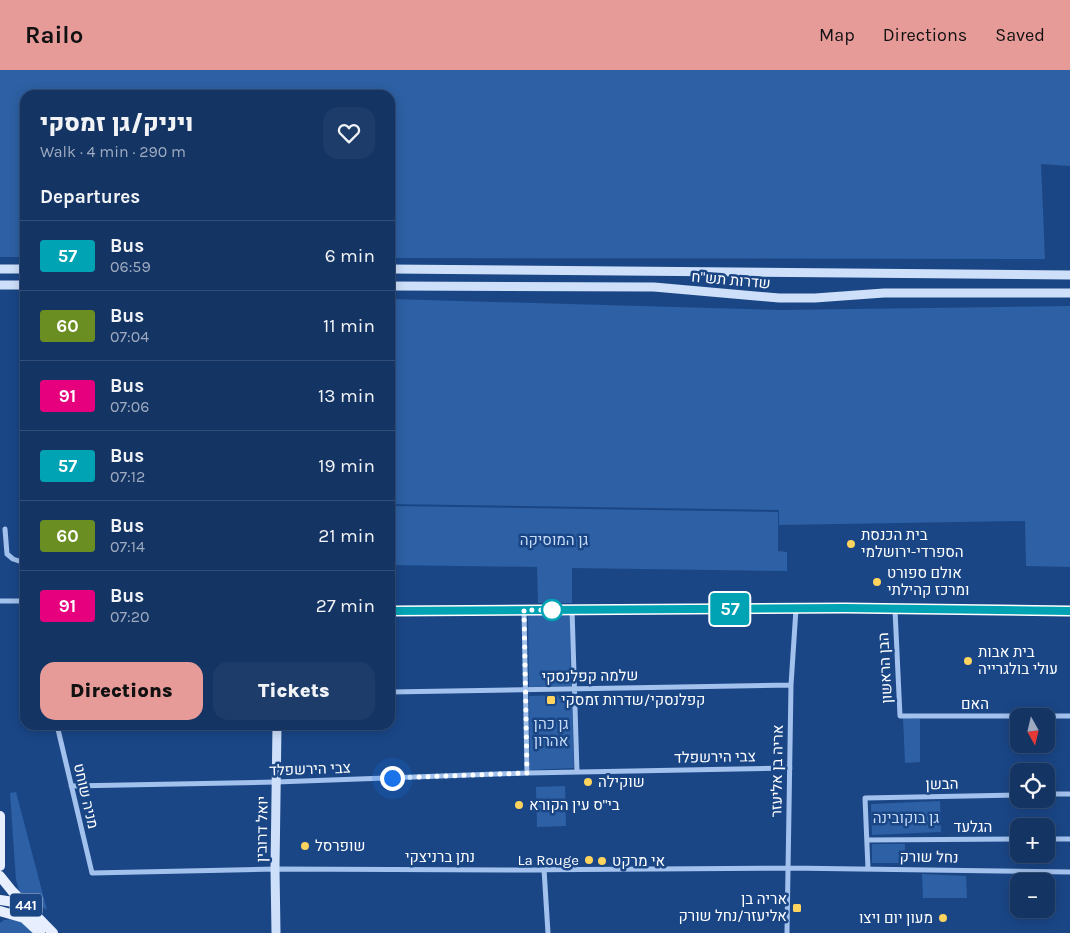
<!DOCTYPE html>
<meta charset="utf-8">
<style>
body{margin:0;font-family:Karla,Heebo,sans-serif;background:#1d3c6a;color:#f1f3f6;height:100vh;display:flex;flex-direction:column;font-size:19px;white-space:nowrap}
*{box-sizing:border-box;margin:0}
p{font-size:16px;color:#9daabf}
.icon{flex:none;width:28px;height:28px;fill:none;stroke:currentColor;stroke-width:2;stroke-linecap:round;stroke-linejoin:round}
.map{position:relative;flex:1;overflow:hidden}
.panel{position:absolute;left:20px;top:20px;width:375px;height:640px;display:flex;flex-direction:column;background:#143464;border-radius:15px;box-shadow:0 2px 12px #0003,0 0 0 1px #334f78}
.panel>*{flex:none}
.badge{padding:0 10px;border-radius:4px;font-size:18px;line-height:32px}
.needle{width:32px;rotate:172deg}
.buttons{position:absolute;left:1010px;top:638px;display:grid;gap:10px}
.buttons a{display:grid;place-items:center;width:45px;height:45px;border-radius:10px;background:#143464;box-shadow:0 2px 12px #0003,0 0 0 1px #334f78;font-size:25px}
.you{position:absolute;width:25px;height:25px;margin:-12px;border:4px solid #fff;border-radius:50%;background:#1a73e8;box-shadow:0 0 0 8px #1a73e833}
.map>.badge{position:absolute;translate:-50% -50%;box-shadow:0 0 0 2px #fff}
h2{padding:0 20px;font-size:19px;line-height:45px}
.round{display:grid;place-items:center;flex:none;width:52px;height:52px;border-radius:15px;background:#1d3c6a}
.summary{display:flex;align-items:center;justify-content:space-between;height:85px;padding:0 20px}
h1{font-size:24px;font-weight:800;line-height:38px}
.action{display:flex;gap:10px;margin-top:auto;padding:10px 20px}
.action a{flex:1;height:58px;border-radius:15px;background:#e69b98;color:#111;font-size:20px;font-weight:800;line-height:58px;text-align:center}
.action a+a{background:#1d3c6a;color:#f1f3f6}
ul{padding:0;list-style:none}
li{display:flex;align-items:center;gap:15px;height:70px;padding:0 20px;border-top:1px solid #334f78}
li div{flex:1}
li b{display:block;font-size:19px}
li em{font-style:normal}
li .badge{min-width:55px;font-weight:700;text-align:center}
header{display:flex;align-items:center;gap:30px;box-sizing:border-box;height:70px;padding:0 25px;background:#e69b98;color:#111}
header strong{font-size:24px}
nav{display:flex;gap:28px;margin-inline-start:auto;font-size:18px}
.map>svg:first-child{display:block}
.green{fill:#2d60a4}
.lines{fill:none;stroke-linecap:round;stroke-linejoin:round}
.street{stroke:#a2c1ec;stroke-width:5}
.secondary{stroke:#cedff9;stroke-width:9}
.primary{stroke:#e7efff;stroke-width:10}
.line-casing{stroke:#fff;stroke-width:11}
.line{stroke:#00a3b4;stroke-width:8}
.walk{stroke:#fff;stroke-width:5;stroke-dasharray:0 9}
.poi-dot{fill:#fed45e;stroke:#1a4686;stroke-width:2}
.stop-dot{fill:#fff;stroke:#00a3b4;stroke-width:2.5}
.labels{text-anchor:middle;stroke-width:5;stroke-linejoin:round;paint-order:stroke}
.shield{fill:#1a4686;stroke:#bac8db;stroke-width:1}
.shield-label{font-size:14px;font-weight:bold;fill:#fff}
.street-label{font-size:15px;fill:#fff;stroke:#1a4686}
.poi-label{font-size:15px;fill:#fff;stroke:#1a4686;text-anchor:start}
.park-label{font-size:15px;fill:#c7dcf9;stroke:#1a4686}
</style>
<header>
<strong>Railo</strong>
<nav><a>Map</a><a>Directions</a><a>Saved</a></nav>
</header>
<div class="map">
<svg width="1070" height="863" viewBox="0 0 1070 863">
<rect width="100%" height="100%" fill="#1a4686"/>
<path class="green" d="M0 0H1070V96L1041 94 1045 189 390 188V25H25V187H0Z
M390 229 781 240 1070 236V497L1026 496 1025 451 779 455V440L390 434Z
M390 436 778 442V481L787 482V501L572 498V533H538L537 497 390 495Z
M570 543 571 616 529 617 528 544Z
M572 625 574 698 530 700 529 626Z
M903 648 920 649V692L905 693Z
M565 716 566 756 537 757 536 717Z
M16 722 47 840 20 824 16 810 10 723Z
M940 731 941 762 872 765 871 734Z
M872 774H905V793H872Z
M922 804 966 806 967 828H923Z
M24 848 40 863H0V853L4 850Z"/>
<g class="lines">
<path class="street" d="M5 459 7 484 13 489 25 493
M0 531H25
M572 539 577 702
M524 540 527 703
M895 540 900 646H1070
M390 541 845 538 1070 541
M390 622 791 615
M57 655 92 803 275 799 507 800 788 798 1070 802
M71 716 276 712 527 703 790 698
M1046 724H1070
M1046 769H1070
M867 770 1019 769
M544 799 548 863
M868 799 865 728 1019 725
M787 863 791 615 796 539"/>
<path class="secondary" d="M0 199H25
M390 199 1070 205
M0 215H25
M390 216 654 217 779 228H815L884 223H1070
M276 863 275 799 277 655"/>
<path class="primary" d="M0 746V796
M0 806 12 821 53 863
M0 830 14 832 26 837
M0 841 24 848 40 863"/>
</g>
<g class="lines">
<defs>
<path id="line" d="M390 541 845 538 1070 541"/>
</defs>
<use href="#line" class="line-casing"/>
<use href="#line" class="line"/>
<path class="walk" d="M392 708 527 703 524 540H556H552"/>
</g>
<g class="poi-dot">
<circle cx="851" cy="474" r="5"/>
<circle cx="877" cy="512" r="5"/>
<circle cx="968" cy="591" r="5"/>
<rect x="546" y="625" width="10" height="10" rx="2.5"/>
<circle cx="588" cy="712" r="5"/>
<circle cx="519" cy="735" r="5"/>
<circle cx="305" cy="776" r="5"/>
<circle cx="589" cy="790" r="5"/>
<circle cx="602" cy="791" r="5"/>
<rect x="792" y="833" width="10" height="10" rx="2.5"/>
<circle cx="943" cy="848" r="5"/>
</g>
<circle class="stop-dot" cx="552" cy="540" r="10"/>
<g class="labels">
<rect class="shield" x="10" y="823.5" width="32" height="23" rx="4"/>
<g class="shield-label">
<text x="26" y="840">441</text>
</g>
<g class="street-label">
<text transform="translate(731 210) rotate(5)" y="5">שדרות תש"ח</text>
<text transform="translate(885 598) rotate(-93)" y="5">הבן הראשון</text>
<text transform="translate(590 606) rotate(-1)" y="5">שלמה קפלנסקי</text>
<text x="975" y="639">האם</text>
<text transform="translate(715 687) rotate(-1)" y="5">צבי הירשפלד</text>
<text transform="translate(310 699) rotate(-2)" y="5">צבי הירשפלד</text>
<text transform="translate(777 701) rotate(-89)" y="5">אריה בן אליעזר</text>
<text transform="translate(942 714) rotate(-1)" y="5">הבשן</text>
<text transform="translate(86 726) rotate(77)" y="5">מניה שוחט</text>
<text x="973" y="762">הגלעד</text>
<text transform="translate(262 759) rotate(-89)" y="5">יואל דרובין</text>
<text x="440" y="792">נתן ברניצקי</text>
<text transform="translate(929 787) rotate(1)" y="5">נחל שורק</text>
</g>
<g class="poi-label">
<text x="861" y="470">בית הכנסת<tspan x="861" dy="17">הספרדי-ירושלמי</tspan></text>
<text x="887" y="508">אולם ספורט<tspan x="887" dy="17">ומרכז קהילתי</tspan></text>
<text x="978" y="587">בית אבות<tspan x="978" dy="17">עולי בולגרייה</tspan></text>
<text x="561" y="635">קפלנסקי/שדרות זמסקי</text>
<text x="598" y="717">שוקילה</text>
<text x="529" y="740">בי"ס עין הקורא</text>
<text x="315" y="781">שופרסל</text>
<text x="579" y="795" text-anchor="end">La Rouge</text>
<text x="612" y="796">אי מרקט</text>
<text x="787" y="834" text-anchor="end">אריה בן<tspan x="787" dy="17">אליעזר/נחל שורק</tspan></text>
<text x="933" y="853" text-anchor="end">מעון יום ויצו</text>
</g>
<g class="park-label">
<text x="554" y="475">גן המוסיקה</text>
<text x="551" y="659">גן כהן<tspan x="551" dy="17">אהרון</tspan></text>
<text x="906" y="753">גן בוקובינה</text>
</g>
</g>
</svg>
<div class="buttons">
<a><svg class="needle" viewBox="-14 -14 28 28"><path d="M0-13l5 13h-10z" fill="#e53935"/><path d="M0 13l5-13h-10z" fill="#9daabf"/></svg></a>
<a><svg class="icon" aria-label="locate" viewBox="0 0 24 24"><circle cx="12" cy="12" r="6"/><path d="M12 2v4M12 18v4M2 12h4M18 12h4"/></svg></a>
<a>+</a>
<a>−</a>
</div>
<div class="you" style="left:392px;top:708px"></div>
<b class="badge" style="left:730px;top:539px;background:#00a3b4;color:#fff">57</b>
<section class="panel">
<div class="summary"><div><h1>ויניק/גן זמסקי</h1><p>Walk · 4 min · 290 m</p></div><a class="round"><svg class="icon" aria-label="heart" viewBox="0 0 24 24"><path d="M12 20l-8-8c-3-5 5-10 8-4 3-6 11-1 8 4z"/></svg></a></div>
<h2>Departures</h2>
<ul>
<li><span class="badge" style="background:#00a3b4;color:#fff">57</span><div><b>Bus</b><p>06:59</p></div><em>6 min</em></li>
<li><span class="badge" style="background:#6b8e23;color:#fff">60</span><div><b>Bus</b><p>07:04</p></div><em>11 min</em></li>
<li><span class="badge" style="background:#e6007e;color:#fff">91</span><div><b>Bus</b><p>07:06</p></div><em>13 min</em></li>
<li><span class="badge" style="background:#00a3b4;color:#fff">57</span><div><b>Bus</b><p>07:12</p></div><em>19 min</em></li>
<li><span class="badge" style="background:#6b8e23;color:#fff">60</span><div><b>Bus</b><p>07:14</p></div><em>21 min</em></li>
<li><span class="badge" style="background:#e6007e;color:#fff">91</span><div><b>Bus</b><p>07:20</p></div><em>27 min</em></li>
</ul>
<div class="action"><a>Directions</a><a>Tickets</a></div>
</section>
</div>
